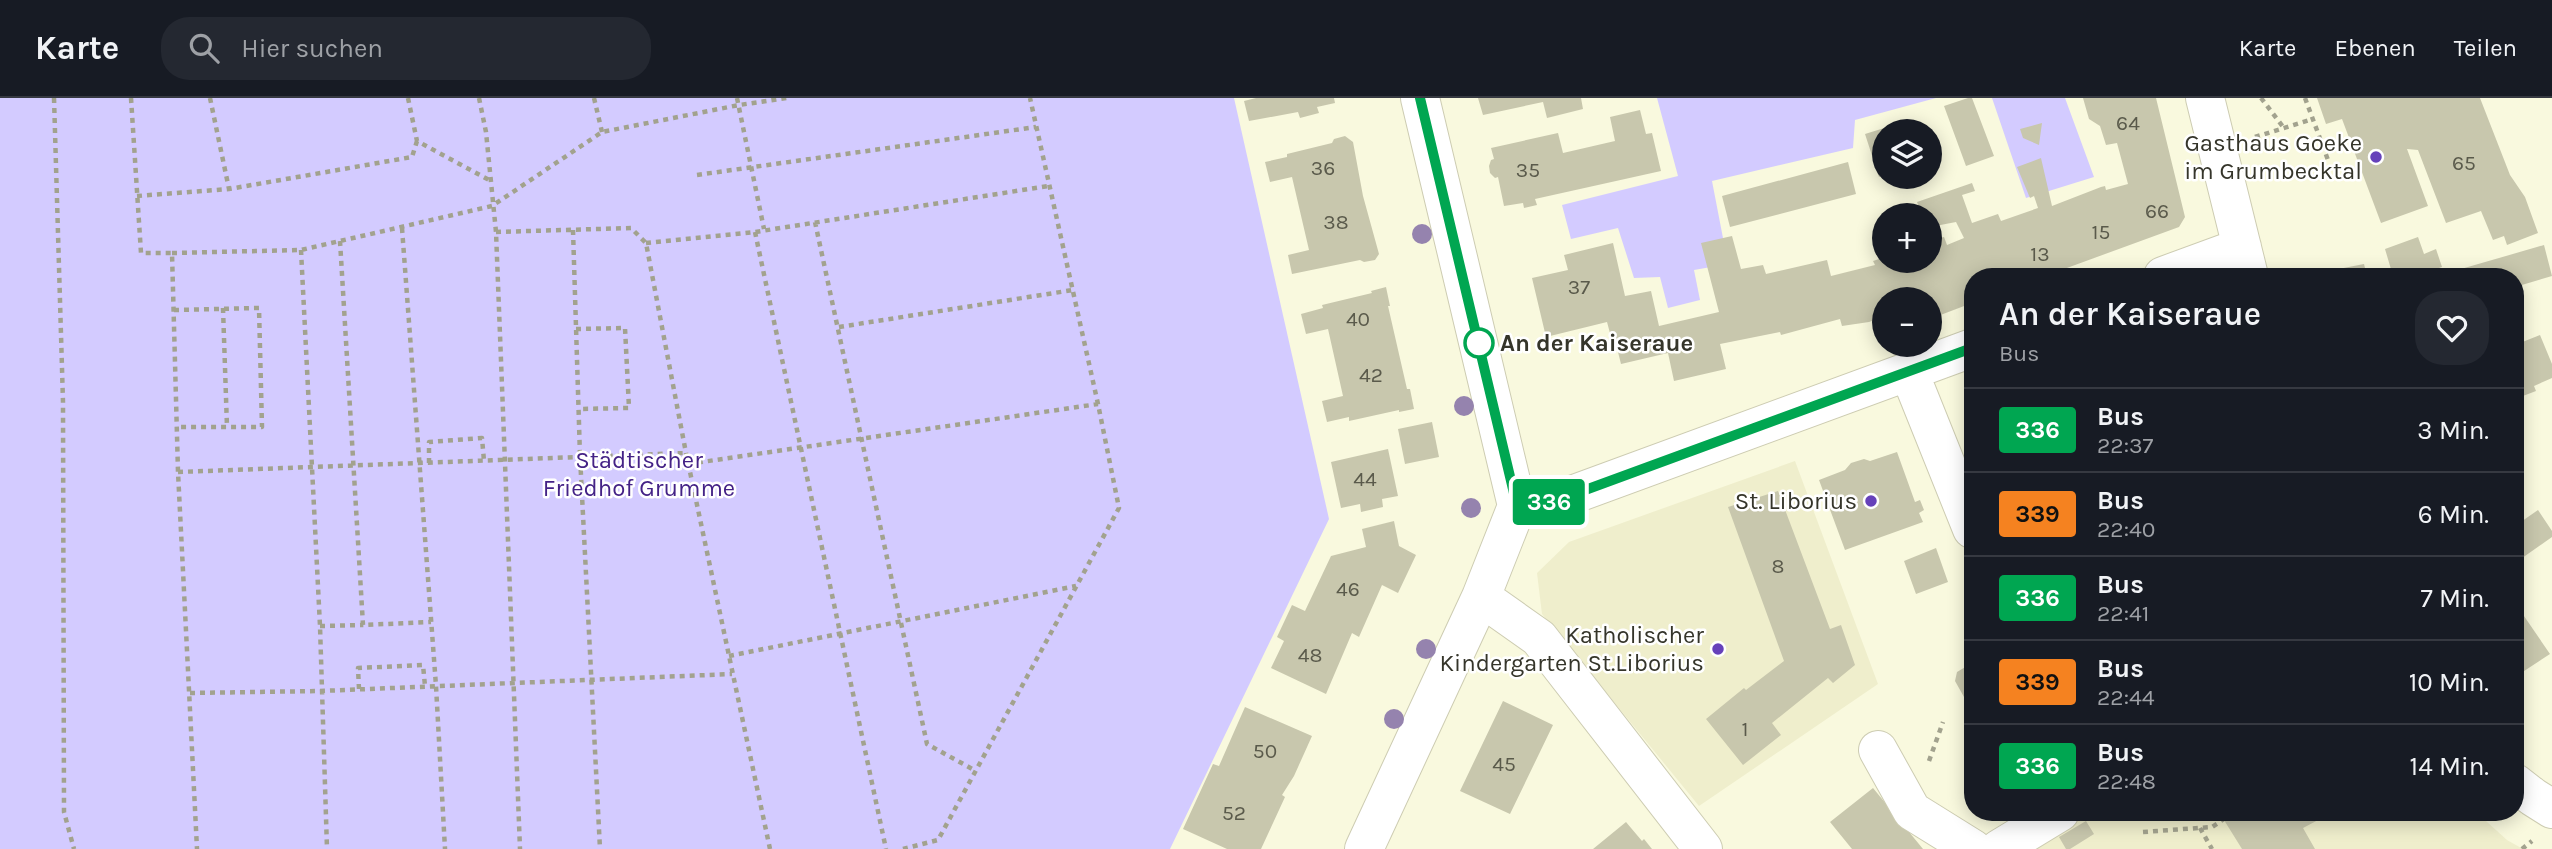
<!DOCTYPE html>
<html lang="de">
<meta charset="utf-8">
<style>
body{margin:0;font-family:Karla,sans-serif;background:#242831;color:#f1f3f6;height:100vh;display:flex;flex-direction:column;font-size:26px;white-space:nowrap}
*{box-sizing:border-box;margin:0}
p{font-size:23px;color:#9ea1a6}
.icon{flex:none;width:38px;height:38px;fill:none;stroke:currentColor;stroke-width:2;stroke-linecap:round;stroke-linejoin:round}
.map{position:relative;flex:1;overflow:hidden}
.panel{position:absolute;left:1964px;top:170px;width:560px;height:553px;display:flex;flex-direction:column;background:#171b24;border-radius:28px;box-shadow:0 4px 18px #0003}
.panel>*{flex:none}
.badge{padding:0 14px;border-radius:5px;font-size:24px;line-height:46px}
.buttons{position:absolute;left:1872px;top:21px;display:grid;gap:14px}
.buttons a{display:grid;place-items:center;width:70px;height:70px;border-radius:50%;background:#171b24;box-shadow:0 4px 18px #0003;font-size:35px}
.map>.badge{position:absolute;translate:-50% -50%;box-shadow:0 0 0 4px #fff}
.round{display:grid;place-items:center;flex:none;width:74px;height:74px;border-radius:28px;background:#242831}
.summary{display:flex;align-items:center;justify-content:space-between;height:119px;padding:0 35px}
h1{font-size:33px;font-weight:600;line-height:52px}
ul{padding:0;list-style:none}
li{display:flex;align-items:center;gap:21px;height:84px;padding:0 35px;border-top:2px solid #363941}
li div{flex:1}
li b{display:block;font-size:26px}
li em{font-style:normal}
li .badge{min-width:77px;font-weight:700;text-align:center}
header{display:flex;align-items:center;gap:42px;box-sizing:border-box;height:98px;padding:0 35px;background:#171b24;border-bottom:2px solid #363941}
header strong{font-size:33px}
nav{display:flex;gap:38px;margin-inline-start:auto;font-size:24px}
.search{width:490px;height:63px;background:#242831;display:flex;align-items:center;gap:18px;box-sizing:border-box;padding:0 24px;border-radius:28px;color:#9ea1a6;font-size:26px}
.map>svg:first-child{display:block}
.built{fill:#efeecc}
.green{fill:#d3cbff}
.building{fill:#c8c7ad}
.lines{fill:none;stroke-linecap:round;stroke-linejoin:round}
.minor-casing{stroke:#cdccb2;stroke-width:40}
.path{stroke:#a2a28e;stroke-width:4.5;stroke-dasharray:5 5;stroke-linecap:butt}
.minor{stroke:#fff;stroke-width:38}
.tree{fill:#9583ae}
.line-casing{stroke:#fff;stroke-width:16}
.line{stroke:#00a651;stroke-width:10}
.poi-dot{fill:#6641ba;stroke:#fff;stroke-width:2.5}
.stop-dot{fill:#fff;stroke:#00a651;stroke-width:3.5}
.labels{text-anchor:middle;stroke-width:5;stroke-linejoin:round;paint-order:stroke}
.number-label{font-size:21px;fill:#5a5a4b}
.poi-label{font-size:24px;fill:#35352a;stroke:#fff;text-anchor:end}
.stop-label{font-size:24px;font-weight:bold;fill:#35352a;stroke:#fff;text-anchor:start}
.park-label{font-size:24px;fill:#442286;stroke:#fff}
</style>
<header>
<strong>Karte</strong>
<div class="search"><svg class="icon" aria-label="search" viewBox="0 0 24 24"><circle cx="10" cy="10" r="6"/><path d="M15 15l6 6"/></svg>Hier suchen</div>
<nav><a>Karte</a><a>Ebenen</a><a>Teilen</a></nav>
</header>
<div class="map">
<svg width="2552" height="751" viewBox="0 0 2552 751">
<rect width="100%" height="100%" fill="#f9f9de"/>
<path class="built" d="M1795 363 1878 586 1699 708 1542 516 1537 475 1569 444Z
M2090 714H2476L2507 742 2523 751H2028Z"/>
<path class="green" d="M0 0H1234L1329 421 1170 751H0Z
M1657 0H1936L1855 22 1853 50 1712 83 1728 166 1694 172 1700 202 1668 210 1660 179 1634 180 1618 130 1571 141 1562 107 1678 78Z
M1992 0H2065L2094 79 2026 100Z"/>
<path class="building" d="M1256 0H1334L1335 5 1317 9 1319 15 1300 20 1298 14 1249 23 1244 3Z
M1478 0H1581L1583 11 1547 20 1543 4 1483 17Z
M1968 0H1972L1994 58 1966 68 1944 8Z
M2083 0H2156L2185 119 2179 129 2045 178H1972V205L1930 221V201H1885V218L1869 224 1842 228 1840 221 1781 237 1780 234 1720 246 1726 271 1674 283 1668 255 1621 266 1614 238 1611 239 1607 224 1546 239 1532 180 1568 172 1564 157 1613 145 1625 198 1651 193 1659 228 1719 214 1701 145 1732 138 1741 171 1763 167 1766 176 1827 162 1831 178 1875 167 1873 163 1885 159V163H1930V143L1944 139 1947 147 1964 140 1956 124 1930 129V117H1922L1917 104 1972 85 1975 93 1962 97 1972 125 1998 116 2001 123 2038 110 2034 98 2030 100 2017 69 2041 60 2052 108 2101 89 2105 88 2106 92 2128 86 2117 45 2106 47 2100 28 2089 21Z
M2317 0H2480L2510 77 2525 99 2538 135 2507 147 2504 138 2493 142 2481 113 2446 125 2418 52 2407 51 2428 108 2381 125 2342 21 2326 26Z
M1640 12 1646 36 1652 35 1661 73 1535 101 1537 107 1524 110 1523 105 1504 108 1498 79 1495 80 1490 75 1489 68 1491 62 1494 61 1491 50 1558 35 1563 55 1615 43 1610 19Z
M2042 25 2039 47 2023 40 2020 31Z
M1894 27 1896 33H1885V77L1879 79 1865 36Z
M1345 38 1353 44 1363 98 1379 156 1375 162 1364 164 1360 162 1292 176 1288 157 1309 152 1292 79 1270 84 1265 64 1287 59V56L1332 45 1334 41Z
M1848 64 1856 96 1730 129 1722 98Z
M2418 139 2424 156 2436 151 2442 169 2414 178H2393L2385 151Z
M2544 147 2552 178 2515 189V178H2455L2454 173Z
M2364 166 2367 178H2308V177Z
M1386 189 1390 208H1388L1407 291H1410L1414 311 1399 314V312L1349 323V319L1327 324 1322 303 1343 298 1328 231 1306 236 1301 216 1323 210 1322 207 1372 195 1371 193Z
M2540 237 2552 266V280L2534 288 2536 293 2515 301V247Z
M1432 324 1439 359 1405 366 1398 331Z
M1388 351 1398 398 1382 401 1383 409 1361 414 1360 406 1341 410 1331 364Z
M1897 354 1915 404 1920 402 1924 412 1919 415 1923 424 1845 452 1819 382 1845 372 1851 365 1864 361 1870 363Z
M1778 393 1830 531 1841 527 1855 567 1833 585 1828 580 1772 625 1781 637 1743 667 1706 621 1744 590 1746 592 1784 563 1728 409Z
M2538 412 2552 433V439L2515 465V428Z
M1394 423 1399 448 1416 457 1398 495 1382 487 1359 539 1352 535 1326 596 1271 570 1284 543 1277 539 1292 507 1305 513 1331 458 1366 449 1362 431Z
M1936 450 1948 484 1916 496 1904 463Z
M2515 505 2550 556 2515 579Z
M1972 565V602L1964 599 1955 583 1957 574Z
M1503 603 1553 627 1510 716 1460 693Z
M1245 609 1312 638 1294 678 1282 697 1285 699 1261 751H1227L1183 731 1213 666 1219 668Z
M1873 690 1923 751H1852L1830 724Z
M2219 714H2316L2320 721 2303 730 2315 751H2242Z
M2086 723 2094 736 2070 751H2066L2059 739Z
M1626 724 1642 743 1644 741 1652 751H1593Z"/>
<g class="lines">
<defs>
<path id="minor" d="M2205 0 2249 178
M2163 178 2242 149
M1909 274 1972 431
M1517 408 1558 402 1972 250
M1481 499 1539 540 1703 751
M1878 652 1912 713 1973 751
M2515 685 2533 699 2552 711
M1364 751 1481 499 1517 408 1420 0
M1999 751 2060 714"/>
</defs>
<use href="#minor" class="minor-casing"/>
<path class="path" d="M54 0 63 304 64 714 74 751
M131 0 141 155H172L178 374 197 751
M210 0 229 91
M408 0 417 43 491 83
M479 0 486 34 496 134 520 751
M594 0 602 34
M737 0 764 131
M2261 0 2284 30
M2305 0 2328 62
M2255 39 2313 21
M697 77 1036 29
M137 98 229 91 412 59 417 43
M815 124 927 646 976 673
M402 130 436 588 445 751
M573 132 580 358 600 751
M496 134 631 130 646 145 686 355 770 751
M755 134 886 751
M340 143 363 527 431 524
M646 145 755 134 1048 88
M301 152 320 528 327 751
M172 155 301 152 492 108 602 34 739 7 787 0
M223 210 227 329
M174 212 259 210 262 329H177
M839 229 1073 192
M576 231 625 230 629 310 579 311
M429 365V344L482 340 484 363
M688 366 1098 306
M178 374 686 355
M320 528 363 527
M729 558 1076 488
M359 591 358 570 423 567 425 588
M190 595 320 593 732 576
M1929 663 1943 624
M2200 730 2212 751
M2143 734 2212 729 2224 721
M903 751 938 742 1119 410 1098 306 1030 0
M2522 751 2532 743"/>
<use href="#minor" class="minor"/>
</g>
<g class="tree">
<circle cx="1422" cy="136" r="10"/>
<circle cx="1464" cy="308" r="10"/>
<circle cx="1471" cy="410" r="10"/>
<circle cx="1426" cy="551" r="10"/>
<circle cx="1394" cy="621" r="10"/>
</g>
<g class="lines">
<defs>
<path id="line" d="M1420 0 1517 408 1558 402 1972 250"/>
</defs>
<use href="#line" class="line-casing"/>
<use href="#line" class="line"/>
</g>
<g class="poi-dot">
<circle cx="2376" cy="59" r="7"/>
<circle cx="1871" cy="403" r="7"/>
<circle cx="1718" cy="551" r="7"/>
</g>
<circle class="stop-dot" cx="1479" cy="245" r="14"/>
<g class="labels">
<g class="number-label">
<text x="2128" y="32">64</text>
<text x="2464" y="72">65</text>
<text x="1323" y="77">36</text>
<text x="1528" y="79">35</text>
<text x="2157" y="120">66</text>
<text x="1336" y="131">38</text>
<text x="2101" y="141">15</text>
<text x="2040" y="163">13</text>
<text x="1579" y="196">37</text>
<text x="1358" y="228">40</text>
<text x="1371" y="284">42</text>
<text x="1365" y="388">44</text>
<text x="1778" y="475">8</text>
<text x="1348" y="498">46</text>
<text x="1310" y="564">48</text>
<text x="1745" y="638">1</text>
<text x="1265" y="660">50</text>
<text x="1504" y="673">45</text>
<text x="1234" y="722">52</text>
</g>
<g class="poi-label">
<text x="2362" y="53">Gasthaus Goeke<tspan x="2362" dy="28">im Grumbecktal</tspan></text>
<text x="1857" y="411">St. Liborius</text>
<text x="1704" y="545">Katholischer<tspan x="1704" dy="28">Kindergarten St.Liborius</tspan></text>
</g>
<g class="stop-label">
<text x="1500" y="253">An der Kaiseraue</text>
</g>
<g class="park-label">
<text x="639" y="370">Städtischer<tspan x="639" dy="28">Friedhof Grumme</tspan></text>
</g>
</g>
</svg>
<div class="buttons">
<a><svg class="icon" aria-label="layers" viewBox="0 0 24 24"><path d="M12 4l9 5-9 5-9-5zM3 14l9 5 9-5"/></svg></a>
<a>+</a>
<a>−</a>
</div>
<b class="badge" style="left:1549px;top:404px;background:#00a651;color:#fff">336</b>
<section class="panel">
<div class="summary"><div><h1>An der Kaiseraue</h1><p>Bus</p></div><a class="round"><svg class="icon" aria-label="heart" viewBox="0 0 24 24"><path d="M12 20l-8-8c-3-5 5-10 8-4 3-6 11-1 8 4z"/></svg></a></div>
<ul>
<li><span class="badge" style="background:#00a651;color:#fff">336</span><div><b>Bus</b><p>22:37</p></div><em>3 Min.</em></li>
<li><span class="badge" style="background:#f58220;color:#111">339</span><div><b>Bus</b><p>22:40</p></div><em>6 Min.</em></li>
<li><span class="badge" style="background:#00a651;color:#fff">336</span><div><b>Bus</b><p>22:41</p></div><em>7 Min.</em></li>
<li><span class="badge" style="background:#f58220;color:#111">339</span><div><b>Bus</b><p>22:44</p></div><em>10 Min.</em></li>
<li><span class="badge" style="background:#00a651;color:#fff">336</span><div><b>Bus</b><p>22:48</p></div><em>14 Min.</em></li>
</ul>
</section>
</div>
